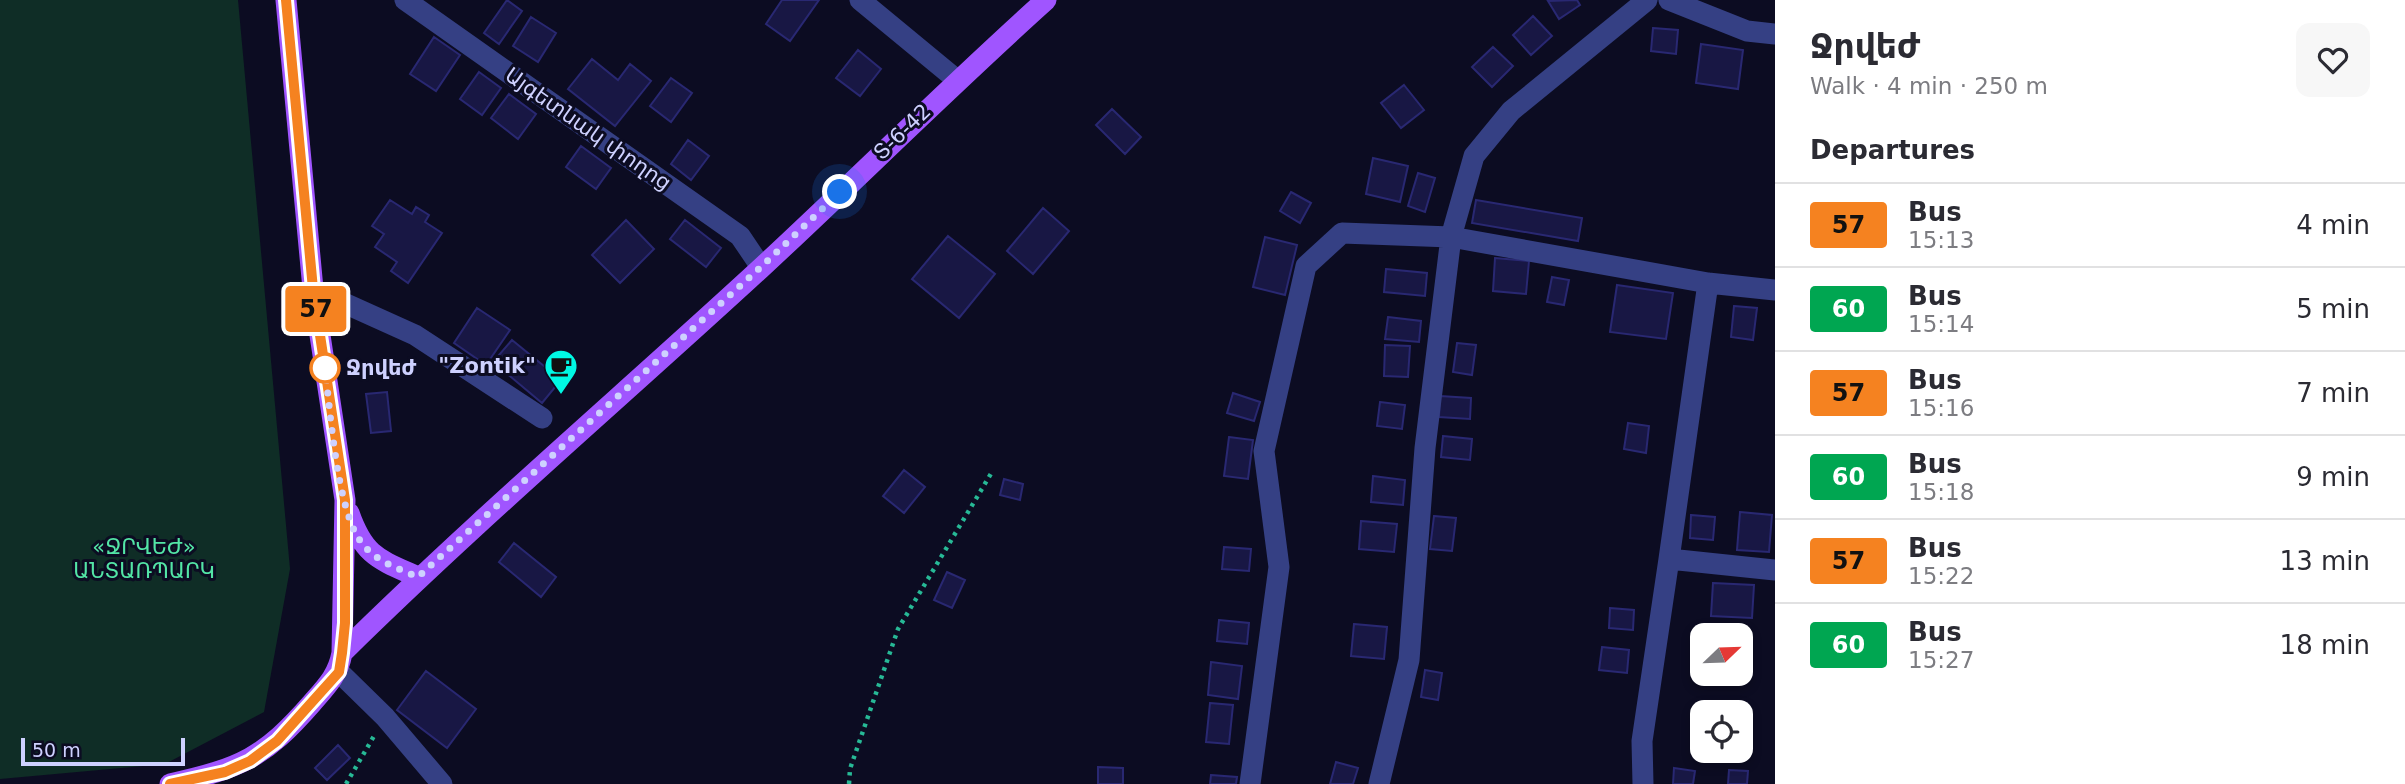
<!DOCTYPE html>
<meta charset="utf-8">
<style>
body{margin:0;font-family:"DejaVu Sans","Noto Sans Armenian",sans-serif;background:#f7f7f7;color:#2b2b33;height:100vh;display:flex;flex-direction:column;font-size:26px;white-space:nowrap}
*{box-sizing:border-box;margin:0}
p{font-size:23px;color:#7c7c81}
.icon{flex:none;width:38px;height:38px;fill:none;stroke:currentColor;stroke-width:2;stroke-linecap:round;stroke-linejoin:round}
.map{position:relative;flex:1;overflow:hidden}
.details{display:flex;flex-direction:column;background:#fff;width:630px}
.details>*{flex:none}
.badge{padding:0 14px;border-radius:5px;font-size:24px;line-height:46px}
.needle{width:46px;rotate:67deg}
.controls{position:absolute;left:1690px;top:623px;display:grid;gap:14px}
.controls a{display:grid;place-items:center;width:63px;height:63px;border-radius:14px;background:#fff;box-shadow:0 4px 10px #0003;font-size:35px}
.scale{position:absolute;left:21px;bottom:18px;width:164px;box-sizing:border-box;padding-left:7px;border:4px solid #ced1ff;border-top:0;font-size:19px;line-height:24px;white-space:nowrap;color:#ced1ff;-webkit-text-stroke:5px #0c0c22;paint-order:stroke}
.you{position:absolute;width:35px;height:35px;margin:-18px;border:5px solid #fff;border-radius:50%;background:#1a73e8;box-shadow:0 0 0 10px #1a73e833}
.map>.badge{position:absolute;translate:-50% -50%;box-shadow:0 0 0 4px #fff}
h2{padding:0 35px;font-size:26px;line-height:63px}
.round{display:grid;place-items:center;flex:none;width:74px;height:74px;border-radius:14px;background:#f7f7f7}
.summary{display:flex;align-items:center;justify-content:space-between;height:119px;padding:0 35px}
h1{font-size:33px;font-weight:700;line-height:52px}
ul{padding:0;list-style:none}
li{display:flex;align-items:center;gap:21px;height:84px;padding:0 35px;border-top:2px solid #e1e1e2}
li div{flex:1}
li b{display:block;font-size:26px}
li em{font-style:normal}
li .badge{min-width:77px;font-weight:700;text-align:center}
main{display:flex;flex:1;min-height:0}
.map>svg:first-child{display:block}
.green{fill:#0f2d26}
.building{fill:#181744;stroke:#292872;stroke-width:2}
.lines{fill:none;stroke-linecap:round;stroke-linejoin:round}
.path{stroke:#27b996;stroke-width:4.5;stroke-dasharray:3.5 5;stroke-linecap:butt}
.minor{stroke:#354084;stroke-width:21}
.major{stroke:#a055ff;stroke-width:21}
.line-casing{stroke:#fff;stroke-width:16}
.line{stroke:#f58220;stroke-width:10}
.walk{stroke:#ced1ff;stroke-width:7;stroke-dasharray:0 12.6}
.stop-dot{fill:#fff;stroke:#f58220;stroke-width:3.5}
.labels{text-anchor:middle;stroke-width:6;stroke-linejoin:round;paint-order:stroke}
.street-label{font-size:21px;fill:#ced1ff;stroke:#0c0c22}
.poi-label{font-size:21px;font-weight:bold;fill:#ced1ff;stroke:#0c0c22;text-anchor:end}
.stop-label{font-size:21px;font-weight:bold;fill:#ced1ff;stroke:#0c0c22;text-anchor:start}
.park-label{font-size:21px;fill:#53e5a6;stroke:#0c0c22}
</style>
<main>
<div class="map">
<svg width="1775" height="784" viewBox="0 0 1775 784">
<rect width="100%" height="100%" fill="#0c0c22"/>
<path class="green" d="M0 0H238L290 569 264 712 165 764 0 779Z"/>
<path class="building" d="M507 0 522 11 499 44 484 33Z
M782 0H819L790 41 766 24Z
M1577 0 1580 5 1559 19 1548 1Z
M1533 16 1552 36 1531 55 1513 35Z
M531 17 556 33 538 62 513 46Z
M1653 28 1678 30 1676 54 1651 51Z
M434 37 460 55 436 91 410 74Z
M1701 44 1743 50 1738 89 1696 83Z
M1493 47 1513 66 1492 87 1472 67Z
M858 50 881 69 860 96 836 78Z
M592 59 618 80 630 64 651 81 615 126 568 89Z
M479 72 501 88 482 115 460 99Z
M671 78 692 93 671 122 650 106Z
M1404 85 1424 110 1401 128 1381 103Z
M509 94 536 114 518 139 491 118Z
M1112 109 1141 137 1125 154 1096 125Z
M688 140 709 156 691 180 671 164Z
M581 146 611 168 596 189 566 167Z
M1373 158 1408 166 1400 202 1366 194Z
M1418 173 1435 178 1425 212 1408 206Z
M1291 192 1311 203 1300 223 1280 211Z
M390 200 412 214 416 207 429 215 425 222 442 233 408 283 391 271 397 262 375 247 384 234 372 226Z
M1476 200 1582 218 1578 241 1472 223Z
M1043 208 1069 231 1033 274 1007 251Z
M626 220 654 249 620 283 592 255Z
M685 220 721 248 706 267 670 239Z
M948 236 995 274 959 318 912 279Z
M1265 237 1297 245 1285 295 1253 287Z
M1495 258 1529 261 1526 294 1493 291Z
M1386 269 1427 273 1425 296 1384 292Z
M1552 277 1569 280 1564 305 1547 302Z
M1617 285 1673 293 1666 339 1610 332Z
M1734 306 1757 308 1753 340 1731 337Z
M477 308 510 330 486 365 454 343Z
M1388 317 1421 321 1419 342 1385 339Z
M512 340 561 380 542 403 493 362Z
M1457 343 1476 345 1472 375 1453 372Z
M1385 345 1410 346 1408 377 1384 376Z
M387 392 391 431 371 433 366 394Z
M1233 393 1260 402 1254 421 1227 413Z
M1440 396 1471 398 1470 419 1439 417Z
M1380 402 1405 405 1402 429 1377 426Z
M1628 423 1649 426 1646 453 1624 449Z
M1443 436 1472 439 1470 460 1441 457Z
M1229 437 1253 440 1248 479 1224 476Z
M904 470 925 487 904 513 883 496Z
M1373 476 1405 480 1403 505 1371 502Z
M1004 479 1023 484 1020 500 1000 495Z
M1740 512 1772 515 1769 552 1737 550Z
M1691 515 1715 517 1713 540 1690 538Z
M1434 516 1456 518 1452 551 1430 549Z
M1361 521 1397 524 1394 552 1359 549Z
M514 543 556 577 541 597 499 562Z
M1224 547 1251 549 1249 571 1222 569Z
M947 572 965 580 952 608 934 600Z
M1713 583 1754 585 1752 618 1711 616Z
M1610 608 1634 610 1633 630 1609 628Z
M1219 620 1249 623 1247 644 1217 641Z
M1354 624 1387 627 1384 659 1351 656Z
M1602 647 1629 650 1627 673 1599 670Z
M1211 662 1242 666 1238 699 1208 695Z
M1425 670 1442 673 1438 700 1421 697Z
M426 671 476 709 447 748 397 710Z
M1210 703 1233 705 1229 744 1206 742Z
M338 745 350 758 327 780 315 768Z
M1336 762 1358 768 1353 784H1330Z
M1098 767 1123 768V784H1098Z
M1674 768 1695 771 1693 784H1673Z
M1729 770 1748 771 1747 784H1728Z
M1211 775 1237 777 1236 784H1210Z"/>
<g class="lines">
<path class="path" d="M346 784 374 736
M849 784 850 769 898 629 992 472"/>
<path class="minor" d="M405 0 740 236 761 267
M860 0 957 80
M1669 0 1747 31 1775 34
M1708 283 1669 559 1775 570
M313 289 415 335 542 418
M339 672 385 717 442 784
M1250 784 1279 567 1264 451 1306 266 1342 233 1451 237 1708 283 1775 290
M1379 784 1409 660 1425 448 1451 237 1474 156 1511 111 1647 0
M1643 784 1642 741 1669 559"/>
<path class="major" d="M349 513C364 556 378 559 418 577
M342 653C477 520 621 397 760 269 856 180 949 87 1046 0
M170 784C241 768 264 758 312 703 327 686 338 675 342 653L345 500 313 289 286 0"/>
</g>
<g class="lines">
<defs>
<path id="line" d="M170 784 225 772 250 761 277 741 339 672 342 653 345 623V500L313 289 286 0"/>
</defs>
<use href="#line" class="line-casing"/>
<use href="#line" class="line"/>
<path class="walk" d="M325 368C330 410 337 506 359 539 372 560 397 568 418 577L761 267 840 192"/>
</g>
<defs>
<symbol id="cafe-pin" viewBox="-11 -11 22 30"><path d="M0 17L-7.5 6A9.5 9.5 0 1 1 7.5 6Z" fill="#00f9e4" stroke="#0c0c22"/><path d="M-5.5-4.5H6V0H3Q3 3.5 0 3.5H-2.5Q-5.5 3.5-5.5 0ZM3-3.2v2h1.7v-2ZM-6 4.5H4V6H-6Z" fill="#111"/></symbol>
</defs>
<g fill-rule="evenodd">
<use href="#cafe-pin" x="542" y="347" width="38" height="52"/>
</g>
<circle class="stop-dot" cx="325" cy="368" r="14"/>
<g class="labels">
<g class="street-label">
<text transform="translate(588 129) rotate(35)" y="7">Այգետնակ փողոց</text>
<text transform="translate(902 132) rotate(-44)" y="7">Տ-6-42</text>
</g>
<g class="poi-label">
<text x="536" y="373">"Zontik"</text>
</g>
<g class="stop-label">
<text x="346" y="375">Ջրվեժ</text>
</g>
<g class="park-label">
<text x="144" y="554">«ՋՐՎԵԺ»<tspan x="144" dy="24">ԱՆՏԱՌՊԱՐԿ</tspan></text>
</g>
</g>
</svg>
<div class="controls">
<a><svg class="needle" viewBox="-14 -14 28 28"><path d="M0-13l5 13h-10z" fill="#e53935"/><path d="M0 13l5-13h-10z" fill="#7c7c81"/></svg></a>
<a><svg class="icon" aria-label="locate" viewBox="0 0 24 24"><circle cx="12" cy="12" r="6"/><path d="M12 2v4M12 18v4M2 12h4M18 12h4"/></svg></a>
</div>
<div class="scale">50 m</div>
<div class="you" style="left:840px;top:192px"></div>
<b class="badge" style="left:316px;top:309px;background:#f58220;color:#111">57</b>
</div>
<section class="details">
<div class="summary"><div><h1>Ջրվեժ</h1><p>Walk · 4 min · 250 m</p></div><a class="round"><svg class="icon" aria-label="heart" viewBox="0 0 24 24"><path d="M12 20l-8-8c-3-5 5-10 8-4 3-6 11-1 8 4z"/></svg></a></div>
<h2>Departures</h2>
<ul>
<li><span class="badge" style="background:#f58220;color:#111">57</span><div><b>Bus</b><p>15:13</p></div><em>4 min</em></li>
<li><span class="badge" style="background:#00a651;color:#fff">60</span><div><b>Bus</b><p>15:14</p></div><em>5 min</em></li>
<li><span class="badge" style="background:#f58220;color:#111">57</span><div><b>Bus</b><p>15:16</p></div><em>7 min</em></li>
<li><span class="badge" style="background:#00a651;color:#fff">60</span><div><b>Bus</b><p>15:18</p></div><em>9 min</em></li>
<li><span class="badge" style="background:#f58220;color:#111">57</span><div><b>Bus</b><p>15:22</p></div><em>13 min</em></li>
<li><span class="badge" style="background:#00a651;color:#fff">60</span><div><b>Bus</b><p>15:27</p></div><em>18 min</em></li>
</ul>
</section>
</main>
